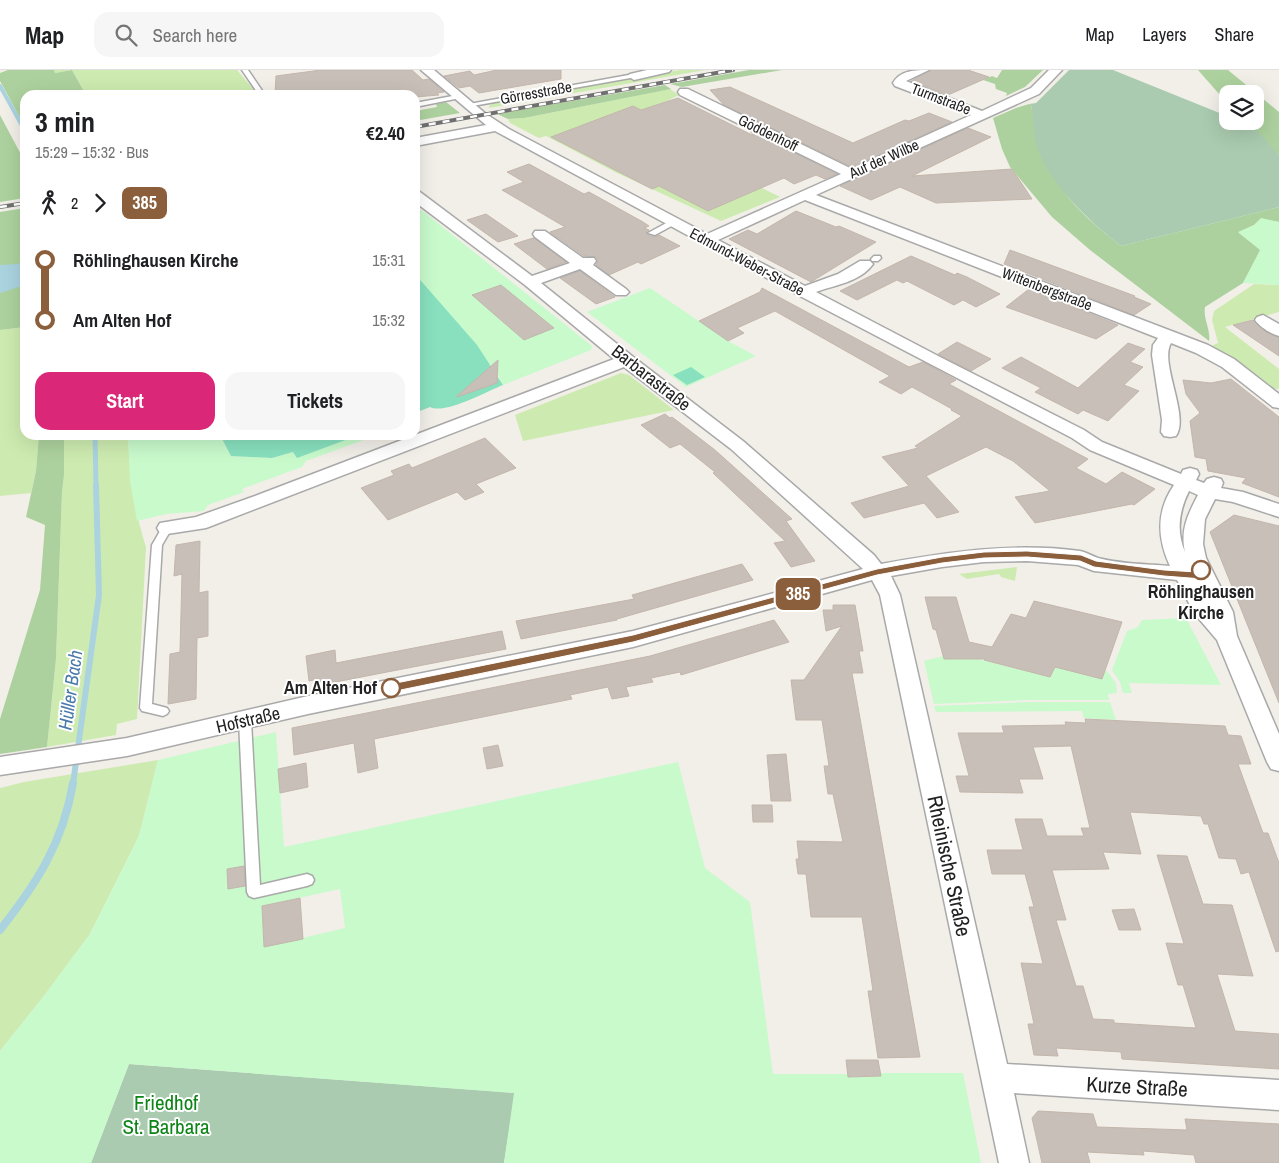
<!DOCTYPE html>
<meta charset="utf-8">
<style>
body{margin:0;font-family:"Archivo Narrow",sans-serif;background:#f6f6f6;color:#202124;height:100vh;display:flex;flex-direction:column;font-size:19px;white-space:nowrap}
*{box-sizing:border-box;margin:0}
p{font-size:16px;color:#757577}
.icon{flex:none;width:28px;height:28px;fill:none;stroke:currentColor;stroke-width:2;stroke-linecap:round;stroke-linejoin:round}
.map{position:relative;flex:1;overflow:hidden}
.panel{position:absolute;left:20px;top:20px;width:400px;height:350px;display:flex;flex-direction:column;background:#fff;border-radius:15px;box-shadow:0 5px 20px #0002}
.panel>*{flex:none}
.badge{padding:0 10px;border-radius:8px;font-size:18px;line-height:32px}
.fabs{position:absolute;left:1219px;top:15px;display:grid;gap:10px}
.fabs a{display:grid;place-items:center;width:45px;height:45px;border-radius:10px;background:#fff;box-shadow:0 5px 20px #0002;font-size:25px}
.map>.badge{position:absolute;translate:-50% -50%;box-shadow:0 0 0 2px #fff}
.legs{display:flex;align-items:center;gap:8px;height:55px;padding:0 15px;font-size:16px}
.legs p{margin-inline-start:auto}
.head{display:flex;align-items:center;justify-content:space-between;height:85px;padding:0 15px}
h1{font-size:28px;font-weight:800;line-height:38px}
.primary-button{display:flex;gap:10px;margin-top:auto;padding:10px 15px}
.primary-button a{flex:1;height:58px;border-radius:15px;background:#db2777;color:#fff;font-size:20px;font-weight:800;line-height:58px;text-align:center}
.primary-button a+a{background:#f6f6f6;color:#202124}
ul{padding:0 15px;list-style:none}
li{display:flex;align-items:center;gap:18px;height:60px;font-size:19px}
li i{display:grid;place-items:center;width:8px;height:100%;margin:0 6px;background:currentColor}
li i::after{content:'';width:12px;height:12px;margin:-6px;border:4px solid;border-radius:50%;background:#fff}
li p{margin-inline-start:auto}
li:first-child i{background:linear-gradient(#0000 50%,currentColor 0)}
li:last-child i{background:linear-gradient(currentColor 50%,#0000 0)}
header{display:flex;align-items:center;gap:30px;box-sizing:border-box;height:70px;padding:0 25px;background:#fff;border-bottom:1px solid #e0e0e0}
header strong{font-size:24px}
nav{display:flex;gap:28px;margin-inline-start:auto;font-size:18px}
.search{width:350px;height:45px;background:#f6f6f6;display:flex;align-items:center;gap:12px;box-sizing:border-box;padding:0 18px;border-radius:15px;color:#757577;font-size:19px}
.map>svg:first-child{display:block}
.grass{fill:#cdebb0}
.forest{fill:#add19e}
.cemetery{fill:#aacbaf}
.park{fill:#c8facc;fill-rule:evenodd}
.pitch{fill:#88e0be}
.water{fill:#aad3df}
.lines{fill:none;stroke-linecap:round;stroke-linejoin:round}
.stream-far3{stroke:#aad3df;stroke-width:4}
.stream-far2{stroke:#aad3df;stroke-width:5}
.stream-far1{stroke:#aad3df;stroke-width:6}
.stream{stroke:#aad3df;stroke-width:8}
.building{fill:#c7bfb8;stroke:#c4b6ab}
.service-casing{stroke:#a9a9a9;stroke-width:3}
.minor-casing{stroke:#a9a9a9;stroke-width:3}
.service{fill:#fff;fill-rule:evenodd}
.minor{fill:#fff;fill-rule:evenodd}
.rail-casing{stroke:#707070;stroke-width:4}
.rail{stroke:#fff;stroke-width:2.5;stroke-dasharray:7;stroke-linecap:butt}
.line-1{fill:#8b5e3c;stroke:#fff}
.stop-1-dot{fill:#fff;stroke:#8b5e3c;stroke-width:2.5}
.labels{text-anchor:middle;stroke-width:4;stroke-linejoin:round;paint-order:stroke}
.far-street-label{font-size:15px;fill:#222;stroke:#fff}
.street-label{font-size:18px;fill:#222;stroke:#fff}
.stop-label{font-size:18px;font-weight:bold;fill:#222;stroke:#fff}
.water-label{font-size:19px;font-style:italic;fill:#4a7aab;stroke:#fff}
.near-street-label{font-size:21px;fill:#222;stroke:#fff}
.near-park-label{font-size:21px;fill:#0c8416;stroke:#fff}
</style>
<header>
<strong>Map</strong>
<div class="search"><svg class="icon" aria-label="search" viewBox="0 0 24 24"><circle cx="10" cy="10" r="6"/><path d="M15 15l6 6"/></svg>Search here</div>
<nav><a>Map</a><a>Layers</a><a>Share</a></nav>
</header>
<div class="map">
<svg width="1279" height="1093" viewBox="0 0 1279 1093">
<rect width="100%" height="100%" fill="#f2efe9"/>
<path class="grass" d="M54 0H237L254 20 227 25H86L72 0 55 3Z
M680 0H705L489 38V36L495 32 647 6 655 7V4Z
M670 19 679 25 663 33 763 82 724 99 780 127 721 151 615 102 546 66 539 68 510 53 508 49 524 48Z
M1254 214 1279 215V242L1225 257 1279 299V319L1267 318 1209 277 1218 273 1212 250 1214 241Z
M25 257V365H39L36 401 31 423 0 426V260Z
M621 303 629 305 674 340 523 371 515 345Z
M64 365H128C130 404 134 440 146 477L137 649 117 654 116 665 47 677 56 589 62 422 64 405Z
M1017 497 1015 511 1001 507 999 504 967 509 959 504Z
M158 690 139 766 90 864 44 926 0 981V718L24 712Z"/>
<path class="forest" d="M8 0H54L55 3 72 0 86 25H25V57L0 11V3Z
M749 0H782L682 17 670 14Z
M1002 0H1043L1025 17 1006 26 1007 23 996 19 995 14 983 10 992 6 997 8Z
M1198 0H1228L1279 42V85L1246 51H1255V24H1228L1227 33Z
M665 15 671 19 524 48 508 49 497 44Z
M446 32 460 43 415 51V41L437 37 436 34Z
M1029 34 1031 35C1035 58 1049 95 1061 116 1072 137 1103 162 1121 176L1279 137V152L1261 149 1254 155 1239 163 1261 180 1243 213 1205 237C1203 249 1211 260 1209 271L1090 180 1052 147 1010 97 1002 79 993 48 1016 38Z
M0 45 25 92V128L0 132Z
M25 138V257L0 260V142Z
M39 365H64V405L62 422 56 589 47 677 0 684V649L40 520 45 455 26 447 36 401Z"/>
<path class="cemetery" d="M1069 0H1113L1227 46 1228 51C1254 51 1262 66 1279 85V137L1121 176C1091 153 1050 115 1037 77 1033 65 1034 49 1031 35L1029 34 1036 33Z
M129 994 515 1023 504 1093H91Z"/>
<path class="park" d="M415 135 592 276 591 280 503 315 497 303 415 204Z
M1261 148 1279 152V215L1243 213 1260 180 1238 162 1254 155Z
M650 218 728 271 756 286 686 317 587 242Z
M128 365H220L231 386 272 388 293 382 297 387 359 365H377L306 391 302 397 242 419 244 422 208 435 204 441 166 444 137 451 130 411Z
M1186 548 1221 615 1129 613 1132 623H1123L1120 612 1112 600 1127 561 1138 557 1142 550Z
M943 586 944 589H966V586L1050 607 1055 597 1102 609 1105 601H1107L1116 613 1117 623 1108 624 1109 630H1031L934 634 924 591Z
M1031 632H1110L1116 650 1084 648 1082 641 936 642 934 636Z
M276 662 284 777 678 692 705 798 750 832 773 1004H848L849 1007 880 1006V1003H963L981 1093H504L514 1023 129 994 91 1093H0V981L44 926 90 864 139 766 158 690ZM340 819 345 858 264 877 262 836Z"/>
<path class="pitch" d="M415 204 477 275 503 315C488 321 444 345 430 337L415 343Z
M691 297 705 307 687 315 673 305Z
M220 365H359L297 388 293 382 272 388 231 386Z"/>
<path class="water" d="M25 191V215L0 223V195L17 194Z"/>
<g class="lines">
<path class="stream-far3" d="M0 16 25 61"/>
<path class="stream-far2" d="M95 365 96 416"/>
<path class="stream-far1" d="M73 714 99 525 96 415"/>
<path class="stream" d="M0 860C37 813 63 773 73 713"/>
</g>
<path class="building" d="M321 0H412L423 10 429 9 444 22 437 23 439 25 415 27V25H275L276 6Z
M497 0H561V9L479 23 470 16 459 18 444 6 470 1 474 5Z
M931 0H968L989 7 948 25 911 11Z
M730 17 853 73 905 50 909 51 929 43 952 52 852 97 724 35 710 20Z
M678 28 754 66 750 61 837 104 825 109 816 105 794 114 784 108 708 141 659 116 652 119 551 67 633 36 641 40Z
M968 58 991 67 912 106 1012 99 1032 129 936 133 900 117 871 130 840 116Z
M529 94 584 124 589 122 643 152 649 156 644 158 649 160 646 162 647 165 654 167 659 165 680 176 641 194 638 192 609 205 596 195 598 191 596 187 584 186 550 162 565 157 502 120 524 112 507 102Z
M796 141 836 157 839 156 876 172 811 212 729 169 748 160 757 164Z
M486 144 518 166 498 172 467 150Z
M533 168H534L566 192 547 199 514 174Z
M1010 180 1135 226 1134 227 1151 234 1134 245 1004 194Z
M911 186 955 205 957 203 967 207 1000 224 976 237 963 230 954 235 907 211 903 213 897 210 857 230 840 221Z
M580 201 615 227 596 234 560 208Z
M501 215 554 258 524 270 472 225Z
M762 218 909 297 923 292 956 310 949 314 1088 389 1076 398 1106 414 1122 402 1155 419 1134 435 1132 434 1035 453 1015 427 1050 421 1013 391 986 377 926 406 959 442 937 448 924 433 864 448 851 433 909 416 882 387 918 378 915 376 962 346 951 340 952 339 912 317 901 324 879 312 890 306 775 241 737 258 744 263 728 271 699 251 760 222Z
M1029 219 1118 255 1096 269 1006 237Z
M1253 250 1265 261 1279 268V286L1233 255Z
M957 272 991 289 971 301 938 284Z
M1128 273 1145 279 1130 292 1143 297 1124 315 1139 321 1108 351 1083 340 1078 344 1035 322 1041 318 1002 298 1021 287 1078 318Z
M498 290 497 313 457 327V326Z
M1231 309 1279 347V427L1242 413 1246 408 1208 401 1206 389 1195 387 1190 351 1200 343 1186 324 1183 310 1211 313Z
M665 344 670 348 672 347 715 380 792 449 786 451 815 491 791 497 774 473 785 471 713 403 715 402 680 374 670 378 641 355Z
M485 368 516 398 476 414 484 422 465 430 457 422 388 450 361 418 394 405 391 401 409 394 412 398Z
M1234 445 1279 456V633L1210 462Z
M200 471 199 523 208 521V566L197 568 196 629 168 634 170 584 180 582 182 504 174 506 176 475Z
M742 494 753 510 617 549V550L521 569 516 551 634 529 632 525Z
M925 527H956L969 572 992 577 1011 544 1026 548 1034 531 1122 552 1102 609 1055 597 1050 607 984 590 985 589H944L936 560 933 559Z
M833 535H855L863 581H859L863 603H852L920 987 878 988 868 921H873L862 847H811L806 804H798L796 789H799L797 771 843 772 833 724H828L824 696H829L822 650H796L791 610H804L842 556 826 561 823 540H833Z
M774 550 789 572 681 605 680 602 651 608 653 612 626 617 629 626 612 629 608 617 570 625 572 629 374 669 378 698 358 703 354 673 294 685 292 658 650 586Z
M502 561 506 579 320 615 319 609 309 611 306 586 335 580 336 593Z
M1085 649 1225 656 1228 665 1241 666 1251 694H1238L1263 763H1268L1279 793V881L1276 882 1249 802 1241 804 1236 789 1219 788 1208 754H1204L1201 746 1130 742 1141 784 1103 782 1109 799 1052 800 1066 850H1056L1076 916H1083L1093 949 1114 950V953L1196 958 1183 915H1178L1166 873 1184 874 1157 785 1187 786 1203 834 1232 835 1253 906 1217 904 1235 961 1279 964V999L1122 989 1121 982 1056 978 1058 986 1034 985 1028 954H1034L1021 893 1043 894 1029 837H1034L1025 804H992L987 780H1023L1015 749H1042L1047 766H1084L1081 758H1090L1071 676 1033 677 1043 709H1019L1023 723 960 722 956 706H969L958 663H1004L1002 656 1066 655 1065 652 1086 653Z
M498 675 503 696 487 699 483 678Z
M786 684 791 731H771L767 685Z
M306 693 308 717 280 723 278 699Z
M752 735H772L773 752H753Z
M244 796 245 816 228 819 227 799Z
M300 828 303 869 264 877 262 836Z
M1134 839 1141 860H1119L1112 840Z
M846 990H878L881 1006 848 1007Z
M1038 1041 1093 1044 1097 1057 1187 1060 1185 1049 1279 1054V1093H1196L1194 1085 1143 1081 1144 1085 1087 1082 1090 1093H1042L1032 1048Z"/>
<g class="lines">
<defs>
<path id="service" d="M242 0H248L265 25H259Z
M634 4 637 6 636 7 467 37 464 35Z
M458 25 460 26V28L415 37V33Z
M670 151 677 153 655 165 648 163Z
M874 186H880L881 188 878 191H872L871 189Z
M167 455 172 458 162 475 152 634 167 638 169 641 167 644 163 646 142 641 140 638 152 475 163 456Z
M245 646 249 648 251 651 260 815 307 804 312 806 314 810 312 814 307 816 254 828 249 826 247 822 239 651 241 648Z"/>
<path id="minor" d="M421 0H434L486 44 509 59 707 164 841 104 680 25 678 22 680 19H688L852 99 971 45 895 16 893 13C900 0 916 0 929 0L906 11 982 41 1031 18 1049 0H1062L1039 24 816 125 1208 275 1234 289 1279 324V338L1273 337 1222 297 1196 283 1171 273C1159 293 1190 346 1176 366L1170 367 1164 366 1161 362 1162 350 1152 285 1153 275 1158 268 805 130 718 170 805 216 838 204 860 191H870L873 194C860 212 835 215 816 222L942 288 1084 360 1102 372 1181 404 1183 400 1190 398 1197 400 1199 404 1196 410 1204 413 1207 409 1214 407 1221 409 1223 413 1221 418 1243 422 1279 434V447L1233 432 1215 429 1205 449 1203 474 1206 488 1233 542 1237 566 1279 664V701L1271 699 1267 692 1217 570 1194 543 1177 510 1094 501 1078 495 1027 491 984 492 942 497 891 506 900 525 1007 994 1279 1010V1040L1014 1023 1029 1093H999L880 525 872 510 633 577 308 644 127 686 0 705V687L127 668 308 626 633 561 863 499 731 379 624 297 206 458 167 464 160 463 157 458 160 453 196 447 255 426 614 289 525 215 415 132V121L420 122 532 206 570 193 535 167 533 164 535 161H545L583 188H594L596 191 593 195 626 219 629 222 626 225H616L580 199 541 213 632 286 743 371 874 485 881 494C947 482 1013 472 1080 481 1086 482 1092 486 1098 488 1120 494 1147 494 1170 496 1157 468 1156 441 1174 415L1090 380 1072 368 798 225 495 61 415 76V68L486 55ZM1189 421 1198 425C1188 444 1180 460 1185 482 1176 461 1179 441 1189 421Z
M647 0H671L669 2 634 10 628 6 630 4Z
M1263 245 1279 254V266C1271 264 1260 257 1255 250L1257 247Z"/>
</defs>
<use href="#service" class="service-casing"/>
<use href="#minor" class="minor-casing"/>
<use href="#service" class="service"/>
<use href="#minor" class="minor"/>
<defs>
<path id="rail" d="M415 57 733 0
M0 137 25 133"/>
</defs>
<use href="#rail" class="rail-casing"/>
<use href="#rail" class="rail"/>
</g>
<path class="line-1" d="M1027 481 1081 485 1096 491 1164 500 1197 502V497H1204L1208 505 1203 509 1164 506 1094 497 1080 491 1027 487 984 488 942 493 877 505 633 572 391 622 386 618 391 614 633 565 877 499 942 487 984 482Z"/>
<g class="stop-1-dot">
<circle cx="1201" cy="500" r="9"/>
<circle cx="391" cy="618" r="9"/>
</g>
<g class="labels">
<g class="far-street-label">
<text transform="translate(536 23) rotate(-10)" y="5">Görresstraße</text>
<text transform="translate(941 29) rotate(21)" y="5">Turmstraße</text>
<text transform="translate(768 63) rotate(26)" y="5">Göddenhoff</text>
<text transform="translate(884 89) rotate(-24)" y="5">Auf der Wilbe</text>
<text transform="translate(747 192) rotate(28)" y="5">Edmund-Weber-Straße</text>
<text transform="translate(1047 219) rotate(21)" y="5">Wittenbergstraße</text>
</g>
<g class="street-label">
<text transform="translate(651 308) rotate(38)" y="6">Barbarastraße</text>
<text transform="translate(248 650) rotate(-13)" y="6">Hofstraße</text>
</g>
<g class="stop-label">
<text x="1201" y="528">Röhlinghausen<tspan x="1201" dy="21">Kirche</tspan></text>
<text x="377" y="624" text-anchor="end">Am Alten Hof</text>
</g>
<g class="water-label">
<text transform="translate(70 620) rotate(-82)" y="7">Hüller Bach</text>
</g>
<g class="near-street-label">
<text transform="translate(949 796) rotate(78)" y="7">Rheinische Straße</text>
<text transform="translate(1137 1017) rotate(3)" y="7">Kurze Straße</text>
</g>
<g class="near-park-label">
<text x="166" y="1040">Friedhof<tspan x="166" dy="24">St. Barbara</tspan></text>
</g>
</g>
</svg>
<div class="fabs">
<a><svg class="icon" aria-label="layers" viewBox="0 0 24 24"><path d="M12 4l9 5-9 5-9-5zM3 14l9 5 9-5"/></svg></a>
</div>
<b class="badge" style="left:798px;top:524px;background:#8b5e3c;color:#fff">385</b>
<section class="panel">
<div class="head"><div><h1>3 min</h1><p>15:29 – 15:32 · Bus</p></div><b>€2.40</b></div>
<div class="legs"><svg class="icon" aria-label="walk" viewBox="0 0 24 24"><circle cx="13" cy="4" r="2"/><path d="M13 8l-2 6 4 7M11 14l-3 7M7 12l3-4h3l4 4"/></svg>2<svg class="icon" aria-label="forward" viewBox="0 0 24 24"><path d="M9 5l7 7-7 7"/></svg><b class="badge" style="background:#8b5e3c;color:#fff">385</b></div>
<ul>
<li><i style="color:#8b5e3c"></i><b>Röhlinghausen Kirche</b><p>15:31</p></li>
<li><i style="color:#8b5e3c"></i><b>Am Alten Hof</b><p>15:32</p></li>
</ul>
<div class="primary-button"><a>Start</a><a>Tickets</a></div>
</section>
</div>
